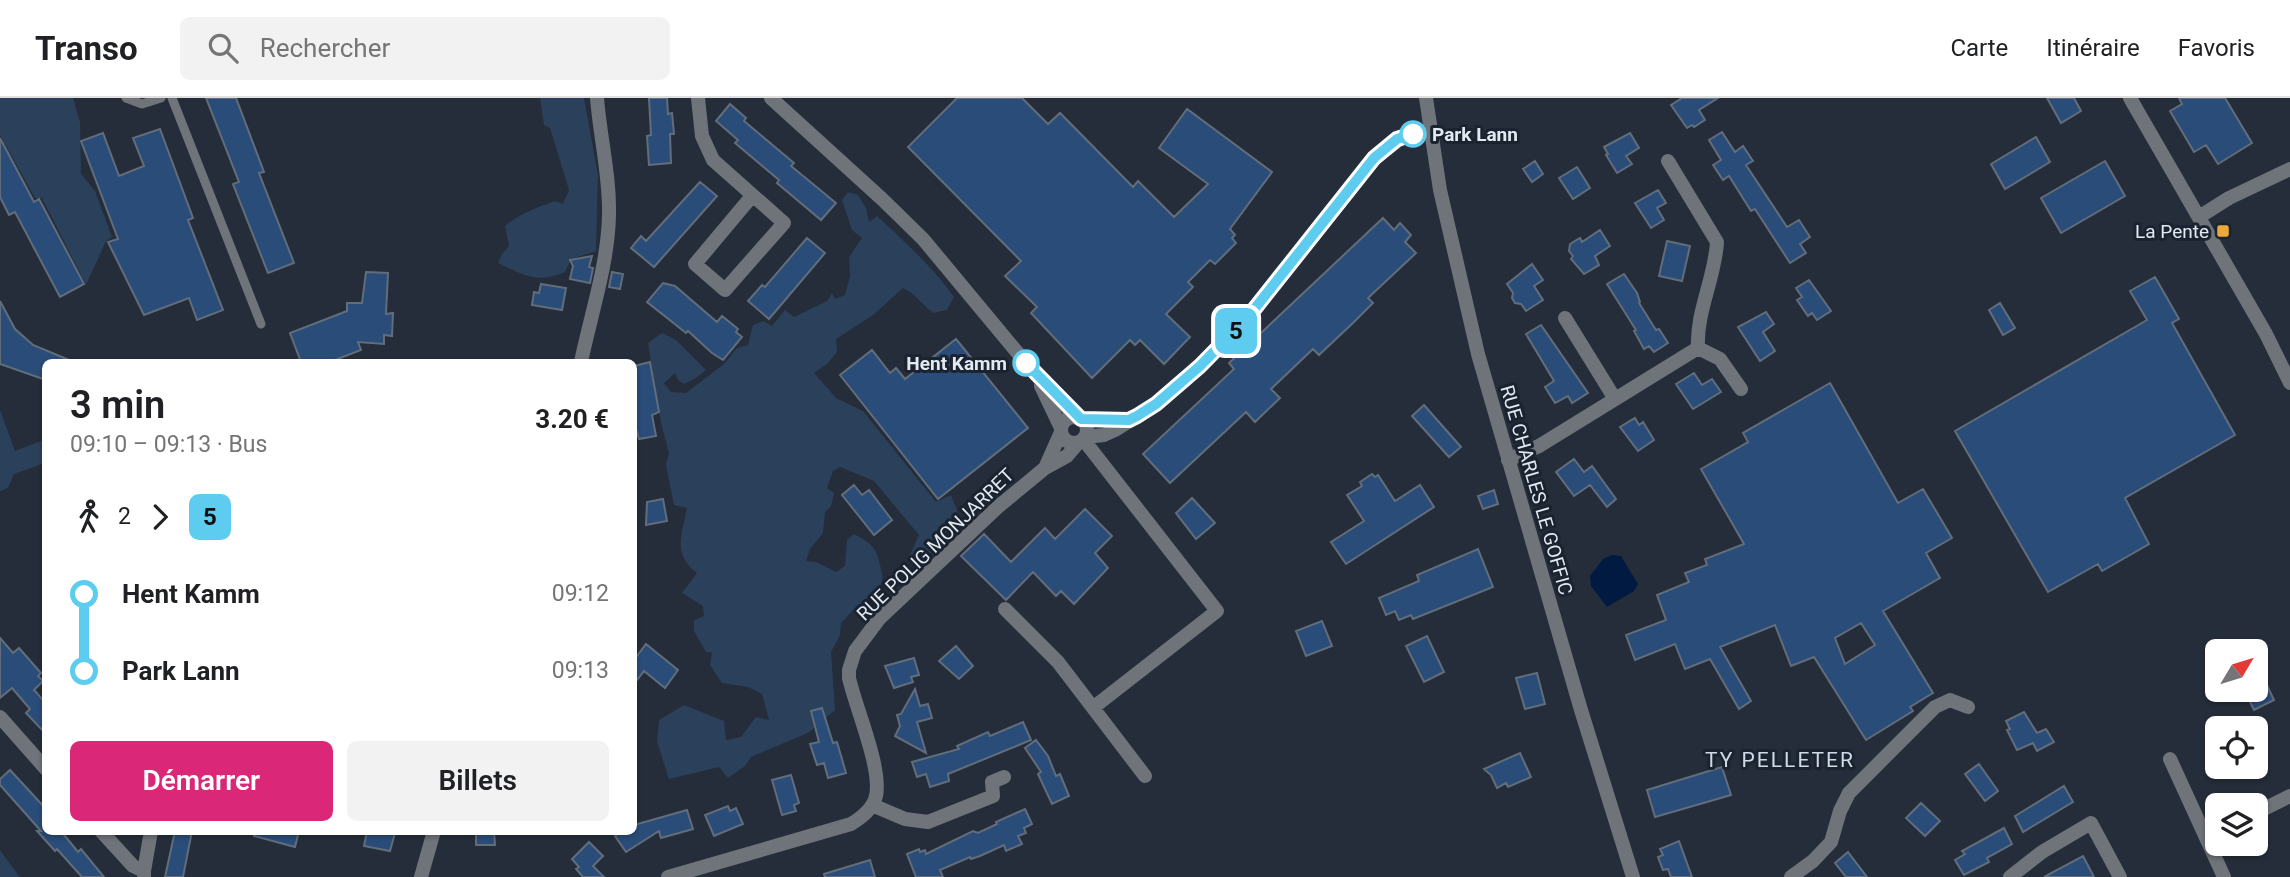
<!DOCTYPE html>
<html lang="fr">
<meta charset="utf-8">
<style>
body{margin:0;font-family:Roboto,sans-serif;background:#f2f2f2;color:#202124;height:100vh;display:flex;flex-direction:column;font-size:26px;white-space:nowrap}
*{box-sizing:border-box;margin:0}
p{font-size:23px;color:#757577}
.icon{flex:none;width:38px;height:38px;fill:none;stroke:currentColor;stroke-width:2;stroke-linecap:round;stroke-linejoin:round}
.map{position:relative;flex:1;overflow:hidden}
.sheet{position:absolute;left:42px;top:261px;width:595px;height:476px;display:flex;flex-direction:column;background:#fff;border-radius:10px;box-shadow:0 2px 5px #0004}
.sheet>*{flex:none}
.badge{padding:0 14px;border-radius:10px;font-size:24px;line-height:46px}
.needle{width:46px;rotate:52deg}
.tools{position:absolute;left:2205px;top:541px;display:grid;gap:14px}
.tools a{display:grid;place-items:center;width:63px;height:63px;border-radius:10px;background:#fff;box-shadow:0 2px 5px #0004;font-size:35px}
.map>.badge{position:absolute;translate:-50% -50%;box-shadow:0 0 0 4px #fff}
.legs{display:flex;align-items:center;gap:10px;height:77px;padding:0 28px;font-size:23px}
.legs p{margin-inline-start:auto}
.overview{display:flex;align-items:center;justify-content:space-between;height:119px;padding:0 28px}
h1{font-size:38px;font-weight:600;line-height:52px}
.button{display:flex;gap:14px;margin-top:auto;padding:14px 28px}
.button a{flex:1;height:80px;border-radius:10px;background:#db2777;color:#fff;font-size:28px;font-weight:600;line-height:80px;text-align:center}
.button a+a{background:#f2f2f2;color:#202124}
ul{padding:0 28px;list-style:none}
li{display:flex;align-items:center;gap:24px;height:77px;font-size:26px}
li i{display:grid;place-items:center;width:10px;height:100%;margin:0 9px;background:currentColor}
li i::after{content:'';width:18px;height:18px;margin:-9px;border:5px solid;border-radius:50%;background:#fff}
li p{margin-inline-start:auto}
li:first-child i{background:linear-gradient(#0000 50%,currentColor 0)}
li:last-child i{background:linear-gradient(currentColor 50%,#0000 0)}
header{display:flex;align-items:center;gap:42px;box-sizing:border-box;height:98px;padding:0 35px;background:#fff;border-bottom:2px solid #e0e0e0}
header strong{font-size:33px}
nav{display:flex;gap:38px;margin-inline-start:auto;font-size:24px}
.search{width:490px;height:63px;background:#f2f2f2;display:flex;align-items:center;gap:18px;box-sizing:border-box;padding:0 24px;border-radius:10px;color:#757577;font-size:26px}
.map>svg:first-child{display:block}
.green{fill:#2b405a}
.water{fill:#001a42}
.building{fill:#2a4c79;stroke:#626d7b;stroke-width:2;fill-rule:evenodd}
.lines{fill:none;stroke-linecap:round;stroke-linejoin:round}
.service{stroke:#6f737a;stroke-width:9}
.minor{stroke:#6f737a;stroke-width:14}
.tertiary{stroke:#6f737a;stroke-width:14}
.line-1-casing{stroke:#fff;stroke-width:16}
.line-1{stroke:#5dccef;stroke-width:10}
.stop-1-dot{fill:#fff;stroke:#5dccef;stroke-width:3.5}
.poi-dot{fill:#eca93a;stroke:#1a232f;stroke-width:2.5}
.labels{text-anchor:middle;stroke-width:6;stroke-linejoin:round;paint-order:stroke}
.stop-label{font-size:19px;font-weight:bold;fill:#e2e9f1;stroke:#1a232f;text-anchor:start}
.poi-label{font-size:19px;fill:#e2e9f1;stroke:#1a232f;text-anchor:end}
.street-label{font-size:19px;fill:#e2e9f1;stroke:#1a232f}
.neighbourhood-label{font-size:21px;letter-spacing:2px;fill:#cedaea;stroke:#1a232f}
</style>
<header>
<strong>Transo</strong>
<div class="search"><svg class="icon" aria-label="search" viewBox="0 0 24 24"><circle cx="10" cy="10" r="6"/><path d="M15 15l6 6"/></svg>Rechercher</div>
<nav><a>Carte</a><a>Itinéraire</a><a>Favoris</a></nav>
</header>
<div class="map">
<svg width="2290" height="779" viewBox="0 0 2290 779">
<rect width="100%" height="100%" fill="#242d39"/>
<path class="green" d="M0 0H73L80 24 81 76 95 93 112 139 106 143 86 187 42 100H35L0 37Z
M540 0H584L598 77 596 153 571 161 565 174C537 186 524 177 498 165L502 156 509 148 505 128C519 116 538 109 555 103L563 106 569 92 550 30 544 27Z
M848 94 858 97 866 110 869 124 877 118C905 144 932 168 954 199L947 212 933 215C923 207 913 194 903 190L873 217 836 241 837 254 828 265 814 275 836 300 863 313 936 404 951 397 962 425 939 439 935 452 915 465 909 459 919 437 874 383 840 369 833 373 827 390 834 395 831 408 825 414 823 435 810 451 806 463 816 464 836 474 845 468 847 442 854 436C873 446 877 451 881 471 883 477 883 483 880 488 873 497 870 493 868 507H858L841 525 840 537 831 554 835 612 808 635 751 659 745 668 728 680 719 669 669 681 657 644 659 622 684 607 724 623 726 642 741 639 756 619 769 622 762 596 748 589 722 585 710 567 712 554H706L694 533V522L704 518 703 508 682 495 697 475C672 457 682 436 687 410L674 407 666 367 669 355 661 325 648 245 662 235 676 242 706 272 696 280 684 286 678 282 675 275 664 285 671 294 686 295 724 266 737 250 748 247 753 227 763 223 772 228 785 212 794 219 827 203 832 195 835 201 845 197 850 178 849 159 862 140 852 132 842 102Z
M0 312 15 353 46 341 45 365 14 376 8 390 0 393Z
M0 752 19 778 20 779H0Z"/>
<path class="water" d="M1612 457 1621 458 1638 486 1634 493 1607 509 1591 488 1590 478 1603 461Z"/>
<path class="building" d="M206 0H236L264 74 259 75 294 165 268 175 233 86 239 84Z
M649 0H667L668 16 672 15 674 36H670L671 65 649 67 647 38 651 37Z
M957 0H1022L1048 26 1060 15 1133 89 1138 83 1174 119 1208 86 1159 50 1187 11 1272 74 1230 131 1235 137 1232 140 1236 145 1215 166 1210 162 1188 184 1193 189 1166 216 1190 239 1164 266 1140 242 1135 247 1130 242 1092 280 1031 215 1037 209 1005 178 1021 163 908 49Z
M1682 0H1718L1699 12 1705 22 1694 29 1692 27 1687 30 1671 7Z
M2047 0H2074L2081 13 2061 25Z
M2179 0H2225L2252 45 2218 66 2206 47 2194 54 2170 13 2182 6Z
M730 6 746 20 744 23 794 65 791 68 836 105 821 122 777 85 779 82 735 45 738 42 716 23Z
M160 31 193 120 188 122 223 212 197 222 189 200 144 217 108 144 118 141 81 43 103 35 119 78 144 68 133 40Z
M1722 34 1735 54 1743 48 1753 63 1746 67 1787 129 1799 122 1810 139 1800 146 1806 155 1790 165 1755 111 1751 113 1729 78 1723 82 1713 67 1721 62 1709 42Z
M1630 35 1639 50 1626 58 1632 66 1617 75 1606 57 1608 56 1604 49Z
M2036 39 2050 64 2005 91 1991 66Z
M0 40 34 104 39 101 84 186 60 199 15 114 9 117 0 99Z
M1535 63 1543 76 1532 84 1523 71Z
M2105 63 2125 98 2061 135 2041 100Z
M1577 69 1590 90 1573 101 1559 80Z
M700 84 717 98 654 169 631 150 641 138 646 143Z
M1658 92 1666 105 1657 110 1664 122 1651 130 1635 105Z
M1383 120 1394 132 1400 125 1411 137 1405 144 1416 155 1368 200 1373 205 1355 223 1319 257 1313 251 1271 291 1280 300 1255 324 1246 314 1170 385 1143 356 1234 271 1229 265Z
M1600 132 1610 148 1595 158 1599 167 1584 176 1571 161 1573 158 1569 153 1570 146 1580 140 1582 144Z
M807 140 825 155 769 221 748 203 762 187 765 189Z
M1667 143 1690 148 1682 183 1659 178Z
M592 158 589 169 593 170 590 185 570 181 573 168 570 162Z
M1532 166 1543 182 1534 188 1543 202 1526 213 1521 206 1515 205 1512 200 1513 195 1507 186Z
M366 174 388 175 386 216 393 215 392 238 384 237V246L358 244 361 252 330 264H301L290 235 347 213V205H362Z
M612 174 623 176 620 191 609 189Z
M1624 176 1637 195 1640 204 1639 205 1656 232 1659 231 1668 245 1654 254 1649 248 1644 251 1634 233 1636 232 1607 186Z
M2155 179 2179 221 2172 225 2235 337 2125 400 2149 446 2102 473 2098 466 2048 494 1955 333 2147 222 2130 193Z
M1809 182 1831 213 1817 222 1812 215 1808 218 1797 202 1802 199 1796 190Z
M663 185 675 188 717 224 722 218 738 231 736 234 742 239 723 262 712 255 688 233 686 235 647 204Z
M541 186 566 190 562 212 532 207 534 194 539 195Z
M0 203 15 231 33 247 74 264H46V282L0 266Z
M2000 205 2015 230 2003 237 1989 212Z
M1766 214 1774 226 1763 234 1775 253 1760 263 1738 229Z
M1541 227 1588 295 1572 305 1568 298 1555 305 1545 289 1554 283 1526 236Z
M956 241 1028 330 938 401 840 277 872 252 890 275 896 270 905 281Z
M650 264 659 314 652 317 656 338 639 341 634 324V268Z
M1694 275 1702 287 1712 281 1721 294 1693 311 1676 286Z
M1830 285 1898 405 1923 391 1952 440 1926 455 1940 480 1883 513 1933 595 1910 609 1913 613 1866 642 1814 559 1791 568 1775 527 1720 549 1751 603 1739 611 1710 561 1685 571 1675 546 1635 562 1626 537 1666 522 1657 497 1689 484 1685 475 1707 467 1705 461 1744 446 1701 371 1748 344 1743 335ZM1861 525 1875 547 1845 566 1835 540Z
M1424 307 1461 349 1449 359 1412 318Z
M1635 320 1639 327 1643 324 1654 342 1638 353 1620 329Z
M1574 361 1584 374 1592 368 1616 401 1607 409 1590 387 1574 398 1556 374Z
M1372 376 1375 379 1378 377 1395 403 1420 387 1434 409 1346 466 1331 444 1364 423 1347 397 1362 388 1360 384Z
M854 387 862 397 869 392 892 422 874 437 842 397Z
M1494 392 1498 406 1483 411 1478 398Z
M1192 400 1215 425 1196 441 1176 415Z
M663 401 667 423 646 427 647 404Z
M1085 411 1112 438 1095 455 1108 470 1074 506 1061 493 1056 498 1033 474 1006 502 961 458 984 436 1011 464 1045 430 1055 441Z
M1478 451 1493 489 1413 521 1411 517 1399 522 1395 513 1386 517 1379 500 1419 483 1417 477Z
M1322 523 1332 548 1306 558 1296 533Z
M1427 538 1444 574 1424 584 1406 548Z
M0 540 13 555 19 550 41 575 38 578 43 583 34 592 42 601 46 598V636L26 615 30 611 12 590 0 600Z
M646 546 678 572 665 590 644 573 634 586V562Z
M956 548 973 568 959 581 939 563Z
M914 560 919 577 911 579 913 584 894 590 885 568Z
M2256 564 2274 602 2254 612 2244 592H2256Z
M1537 575 1545 606 1525 611 1516 580Z
M915 591 920 608 928 606 932 620 917 624 926 655 895 638 900 628 897 617 901 616Z
M822 610 833 645 837 644 846 675 828 680 824 665 817 667 810 646 819 644 811 613Z
M2024 614 2037 635 2046 631 2054 644 2037 653 2033 645 2017 652 2007 632 2010 631 2006 623Z
M1023 624 1031 642 948 676 949 683 930 689 926 676 917 679 912 664 959 651 957 648 988 634 990 638Z
M1036 642 1048 658 1056 678 1060 676 1069 698 1052 706 1038 676 1041 674 1025 650Z
M1520 655 1531 679 1508 689 1506 685 1497 690 1491 677 1484 671Z
M1979 666 1998 693 1985 703 1965 676Z
M1722 669 1731 697 1655 719 1647 692Z
M10 672 46 711V733H61L78 754 81 751 104 779H82L57 751 55 753 37 733H41L0 687V681Z
M791 677 799 705 794 707 796 713 782 717 772 682Z
M2064 688 2073 704 2023 734 2015 718Z
M1921 705 1940 723 1925 738 1906 720Z
M728 708 730 713 736 710 743 726 714 738 705 717Z
M1025 711 1032 726 1024 730 1026 735 1018 738 1022 746 1006 753 1004 747 980 758 971 761 970 759 940 772 943 779H916L907 756 919 751 920 754 925 752 926 756 973 733 978 735 997 726 996 724Z
M687 712 693 731 661 740 659 733 626 754 615 738 623 733H634V727Z
M2004 730 2012 746 1987 760 1989 764 1964 777 1955 762 1965 756 1962 753Z
M175 733H192L183 779H165Z
M254 733H299L295 749 254 738Z
M367 733 395 735 390 753 364 748Z
M476 733H494L495 747H476Z
M1679 743 1692 779H1671L1668 771 1663 772 1658 759 1663 757 1660 751Z
M589 744 603 758 593 768 604 779H583L576 771 579 769 572 761Z
M1848 754 1867 779H1846L1835 765Z
M2083 758 2094 779H2044Z
M870 762 875 779H825L824 776Z"/>
<g class="lines">
<path class="service" d="M126 0 142 6 161 0
M172 0 261 226"/>
<path class="minor" d="M698 0 702 38 713 62 784 125 725 192 695 166 752 98
M771 0 882 101 923 141 1036 277 1077 320
M2130 0 2266 236 2290 285
M2199 119 2229 100 2290 71
M1565 220 1615 301
M1698 250 1720 261 1741 291
M581 264C591 216 608 166 609 117 610 78 600 39 597 0
M1041 288 1061 330
M1061 332a13 13 0 1 1 26 0a13 13 0 1 1-26 0Z
M1081 322H1129
M1085 339 1104 337 1115 332 1156 306 1185 282 1248 220 1375 60 1404 38 1431 33
M1083 341 1217 513 1094 609
M1508 362 1539 348 1698 250C1696 214 1715 180 1717 144L1668 63
M1045 370 1061 334
M1005 511 1058 564 1145 678
M0 619 46 671
M2170 661 2224 779
M872 707 905 721 928 724 993 698 992 684 1004 679
M2256 715 2290 698
M101 733 133 768 144 773V779
M144 773 151 733
M421 779 434 733
M668 779 851 726C861 720 873 711 876 698 882 670 856 611 849 580V572L855 553 879 521 999 408 1045 370 1067 358 1078 345
M1791 779 1813 763 1831 744 1840 713 1849 695 1935 609 1950 602 1968 609
M2010 779 2042 754 2091 725 2120 779"/>
<path class="tertiary" d="M1426 0 1440 92 1478 256 1581 612 1633 779"/>
</g>
<g class="lines">
<defs>
<path id="line-1" d="M1026 265 1081 321 1129 322 1137 318 1156 306 1200 268 1248 219 1374 60 1397 41 1413 36"/>
</defs>
<use href="#line-1" class="line-1-casing"/>
<use href="#line-1" class="line-1"/>
</g>
<g class="stop-1-dot">
<circle cx="1413" cy="36" r="12"/>
<circle cx="1026" cy="265" r="12"/>
</g>
<rect class="poi-dot" x="2216" y="126" width="14" height="14" rx="3.5"/>
<g class="labels">
<g class="stop-label">
<text x="1432" y="43">Park Lann</text>
<text x="1007" y="272" text-anchor="end">Hent Kamm</text>
</g>
<g class="poi-label">
<text x="2209" y="140">La Pente</text>
</g>
<g class="street-label">
<text transform="translate(1537 392) rotate(74)" y="7">RUE CHARLES LE GOFFIC</text>
<text transform="translate(935 446) rotate(-44)" y="7">RUE POLIG MONJARRET</text>
</g>
<g class="neighbourhood-label">
<text x="1780" y="669">TY PELLETER</text>
</g>
</g>
</svg>
<div class="tools">
<a><svg class="needle" viewBox="-14 -14 28 28"><path d="M0-13l5 13h-10z" fill="#e53935"/><path d="M0 13l5-13h-10z" fill="#757577"/></svg></a>
<a><svg class="icon" aria-label="locate" viewBox="0 0 24 24"><circle cx="12" cy="12" r="6"/><path d="M12 2v4M12 18v4M2 12h4M18 12h4"/></svg></a>
<a><svg class="icon" aria-label="layers" viewBox="0 0 24 24"><path d="M12 4l9 5-9 5-9-5zM3 14l9 5 9-5"/></svg></a>
</div>
<b class="badge" style="left:1236px;top:233px;background:#5dccef;color:#111">5</b>
<section class="sheet">
<div class="overview"><div><h1>3 min</h1><p>09:10 – 09:13 · Bus</p></div><b>3.20 €</b></div>
<div class="legs"><svg class="icon" aria-label="walk" viewBox="0 0 24 24"><circle cx="13" cy="4" r="2"/><path d="M13 8l-2 6 4 7M11 14l-3 7M7 12l3-4h3l4 4"/></svg>2<svg class="icon" aria-label="forward" viewBox="0 0 24 24"><path d="M9 5l7 7-7 7"/></svg><b class="badge" style="background:#5dccef;color:#111">5</b></div>
<ul>
<li><i style="color:#5dccef"></i><b>Hent Kamm</b><p>09:12</p></li>
<li><i style="color:#5dccef"></i><b>Park Lann</b><p>09:13</p></li>
</ul>
<div class="button"><a>Démarrer</a><a>Billets</a></div>
</section>
</div>
